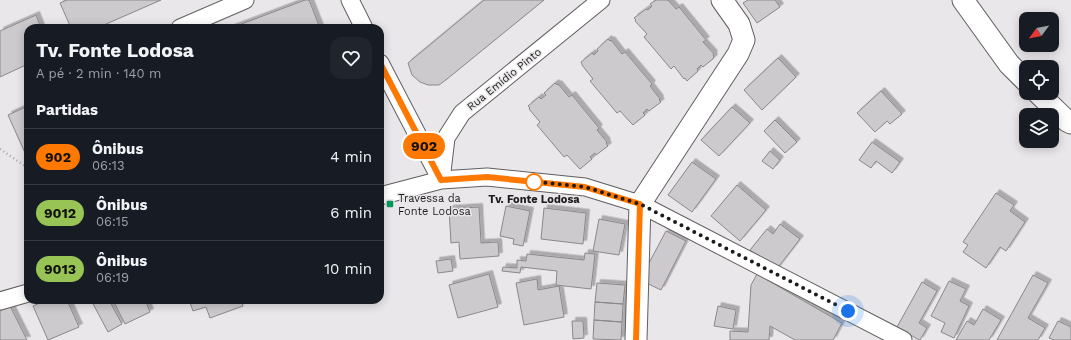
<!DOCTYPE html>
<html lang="pt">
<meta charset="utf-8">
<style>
body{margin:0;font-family:"Work Sans",sans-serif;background:#20242c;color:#f1f3f6;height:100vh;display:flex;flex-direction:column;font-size:15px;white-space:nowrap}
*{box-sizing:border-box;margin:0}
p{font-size:13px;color:#9ea1a6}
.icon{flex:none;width:22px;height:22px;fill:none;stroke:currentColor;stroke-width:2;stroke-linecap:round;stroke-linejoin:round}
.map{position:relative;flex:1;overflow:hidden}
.side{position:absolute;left:24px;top:24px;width:360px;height:280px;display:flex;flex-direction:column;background:#171b24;border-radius:12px;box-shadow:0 2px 10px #0003}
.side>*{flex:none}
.badge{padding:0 8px;border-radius:13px;font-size:14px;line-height:26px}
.needle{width:26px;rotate:238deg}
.fabs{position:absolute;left:1019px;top:12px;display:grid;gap:8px}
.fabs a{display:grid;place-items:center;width:40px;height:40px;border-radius:8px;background:#171b24;box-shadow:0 2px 10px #0003;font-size:20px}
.you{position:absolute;width:20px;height:20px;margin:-10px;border:3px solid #fff;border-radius:50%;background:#1a73e8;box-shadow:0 0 0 6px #1a73e833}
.map>.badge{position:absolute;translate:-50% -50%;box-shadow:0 0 0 2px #fff}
h2{padding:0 12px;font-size:15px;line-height:36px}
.round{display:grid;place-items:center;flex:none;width:42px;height:42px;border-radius:12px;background:#20242c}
.headline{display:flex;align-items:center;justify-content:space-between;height:68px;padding:0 12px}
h1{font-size:19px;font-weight:700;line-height:30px}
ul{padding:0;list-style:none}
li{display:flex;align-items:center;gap:12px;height:56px;padding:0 12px;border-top:1px solid #363941}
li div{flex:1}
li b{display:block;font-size:15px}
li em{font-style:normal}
li .badge{min-width:44px;font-weight:700;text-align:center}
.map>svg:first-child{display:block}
.building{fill:#cdcacd;stroke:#8a888a;filter:url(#shadow)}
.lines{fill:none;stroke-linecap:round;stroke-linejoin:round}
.minor-casing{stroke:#615e60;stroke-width:19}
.tertiary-casing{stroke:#615e60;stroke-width:23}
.path{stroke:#a3a1a3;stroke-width:2.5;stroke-dasharray:1 3;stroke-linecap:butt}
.minor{stroke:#fff;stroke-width:17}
.tertiary{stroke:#fff;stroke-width:21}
.line-casing{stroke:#fff;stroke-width:9}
.line{stroke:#ff7900;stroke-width:6}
.walk{stroke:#1d1c1d;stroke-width:4;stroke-dasharray:0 7.2}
.stop-dot{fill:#fff;stroke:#ff7900;stroke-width:2}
.poi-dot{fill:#009759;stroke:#e9e7e9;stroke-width:1.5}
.labels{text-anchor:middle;stroke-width:3;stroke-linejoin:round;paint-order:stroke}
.street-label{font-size:11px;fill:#1d1c1d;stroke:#e9e7e9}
.poi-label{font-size:11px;fill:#1d1c1d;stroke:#e9e7e9;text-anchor:start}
.stop-label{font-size:11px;font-weight:bold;fill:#1d1c1d;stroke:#e9e7e9}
</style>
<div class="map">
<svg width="1071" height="340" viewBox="0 0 1071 340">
<defs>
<filter id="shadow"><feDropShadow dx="3.5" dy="-3.5" stdDeviation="0" flood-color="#0004"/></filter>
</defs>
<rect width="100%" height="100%" fill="#e9e7e9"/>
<path class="building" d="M67 0H161L97 28H71L60 3Z
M305 0H309L320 28H231Z
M484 0H544L447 79 439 85H428L420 82 412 75 408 63Z
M656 0H668L676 9 679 7 706 40 703 42 714 54 713 55 714 58 703 67 701 65 697 69 698 71 687 81 685 78 684 79 674 66 671 69 644 37 647 34 635 21 636 20 634 18 646 9 648 10 652 6 650 4Z
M748 0H775L780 7 757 23 743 3Z
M36 15 41 28H28V64L0 77V31Z
M608 39 610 41 611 40 622 54 625 52 652 84 650 86 660 99 659 100 661 102 649 111 647 109 643 113 645 115 633 125 631 123 620 111 617 113 590 81 593 79 582 65V64L581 62 592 53 594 55 598 51 597 49Z
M778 58 796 77 762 110 744 90Z
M555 83 557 85 558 84 569 97 572 95 599 128 597 130 607 142 606 143 608 146 596 155 595 153 590 157 592 159 580 169 578 167 567 155 564 157 537 125 540 122 529 109 530 108 528 106 539 97 541 99 546 95 544 93Z
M881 91 902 114 890 124 887 121 875 132 857 113Z
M28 106V154L26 155 8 115Z
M732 107 750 123 719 156 701 140Z
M775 120 797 142 785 153 764 131Z
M872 142 900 162 892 173 876 161 871 168 859 160Z
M770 151 780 160 773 169 762 161Z
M692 162 716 179 692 212 668 195Z
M737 185 766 210 740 241 711 216Z
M996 193 1014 205 1010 211 1025 222 1006 251 1000 247 986 268 963 252 968 245 963 242Z
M506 206 530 211 523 246 513 244 514 239 500 236Z
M479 207 481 243 498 242 499 256 460 259 459 242 451 243 449 209Z
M544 208 586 213 583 244 541 239Z
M599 219 625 224 619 255 593 251Z
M780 224 800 239 776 270 750 250 767 229 773 234Z
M666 231 686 241 661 290 640 280Z
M585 253 595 254 591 289 556 285 557 271 521 267 520 273 502 271 503 267 517 268V260L526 261 527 254 584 260Z
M451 259 453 271 438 273 436 261Z
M489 274 498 307 458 318 449 285Z
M757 274 842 323 833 340H795L770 326 769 340H730V331L748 332 751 285Z
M1033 275 1048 283 1028 318 1045 328 1038 340H997Z
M537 279 538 290 559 286 564 317 524 325 516 283Z
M949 281 966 289 960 301 969 306 954 338 941 332 945 323 931 316Z
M922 282 937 291 919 323 927 328 920 340H919L897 327Z
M597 283 625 285 623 304 595 302Z
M47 300H67L79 327 48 340 33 306Z
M91 300H109L122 324 108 332Z
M113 300H145L150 312 125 324Z
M189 300H241L243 306 210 318 206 307 193 311Z
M595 302 623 304 622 322 594 320Z
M10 306 27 340H0V311Z
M718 306 736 310 733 329 714 326Z
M983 309 1001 320 989 340H956L967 321 974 325Z
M594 320 622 322 621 340 593 339Z
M572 321H583L584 338 573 339Z
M1058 321 1071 327V340H1054L1049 338Z"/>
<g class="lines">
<defs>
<path id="minor" d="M350 0 364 28
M180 28 245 0
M380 63 441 180
M441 180 446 138 462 113 601 0
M380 196 441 180 487 177 585 187 640 204 903 340
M0 301 28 293"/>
<path id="tertiary" d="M963 0 1009 64 1026 81
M1038 93 1067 121 1071 123
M636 340 640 204 738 54 744 40 739 24 722 0"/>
</defs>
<use href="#minor" class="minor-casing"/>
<use href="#tertiary" class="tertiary-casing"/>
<path class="path" d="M0 149 28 168"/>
<use href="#minor" class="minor"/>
<use href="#tertiary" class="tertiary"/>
</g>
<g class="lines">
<defs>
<path id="line" d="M380 63 441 180 487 177 585 187 640 204 636 340"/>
</defs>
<use href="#line" class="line-casing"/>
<use href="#line" class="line"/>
<path class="walk" d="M534 182 529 181 585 187 640 204 848 311"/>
</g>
<circle class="stop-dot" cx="534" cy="182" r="8"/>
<rect class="poi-dot" x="386" y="200" width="8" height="8" rx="2"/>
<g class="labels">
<g class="street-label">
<text transform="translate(504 79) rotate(-39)" y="4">Rua Emídio Pinto</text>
</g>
<g class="poi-label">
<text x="398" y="202">Travessa da<tspan x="398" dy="13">Fonte Lodosa</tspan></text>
</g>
<g class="stop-label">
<text x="534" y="203">Tv. Fonte Lodosa</text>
</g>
</g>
</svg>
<div class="fabs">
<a><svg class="needle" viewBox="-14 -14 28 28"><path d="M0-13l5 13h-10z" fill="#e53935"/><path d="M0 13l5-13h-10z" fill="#9ea1a6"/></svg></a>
<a><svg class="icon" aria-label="locate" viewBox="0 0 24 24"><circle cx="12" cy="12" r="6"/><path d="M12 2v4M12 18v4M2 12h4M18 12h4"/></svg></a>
<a><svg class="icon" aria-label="layers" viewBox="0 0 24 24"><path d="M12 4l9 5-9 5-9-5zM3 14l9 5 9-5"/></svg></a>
</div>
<div class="you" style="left:848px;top:311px"></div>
<b class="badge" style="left:424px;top:146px;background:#ff7900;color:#111">902</b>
<section class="side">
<div class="headline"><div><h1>Tv. Fonte Lodosa</h1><p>A pé · 2 min · 140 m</p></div><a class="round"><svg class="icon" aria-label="heart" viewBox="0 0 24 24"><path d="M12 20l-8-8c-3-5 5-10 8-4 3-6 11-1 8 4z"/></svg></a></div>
<h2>Partidas</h2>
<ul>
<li><span class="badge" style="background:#ff7900;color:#111">902</span><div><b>Ônibus</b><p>06:13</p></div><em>4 min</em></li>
<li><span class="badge" style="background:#98c455;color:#111">9012</span><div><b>Ônibus</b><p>06:15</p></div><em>6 min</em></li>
<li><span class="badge" style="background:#98c455;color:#111">9013</span><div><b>Ônibus</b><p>06:19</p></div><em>10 min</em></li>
</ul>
</section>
</div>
